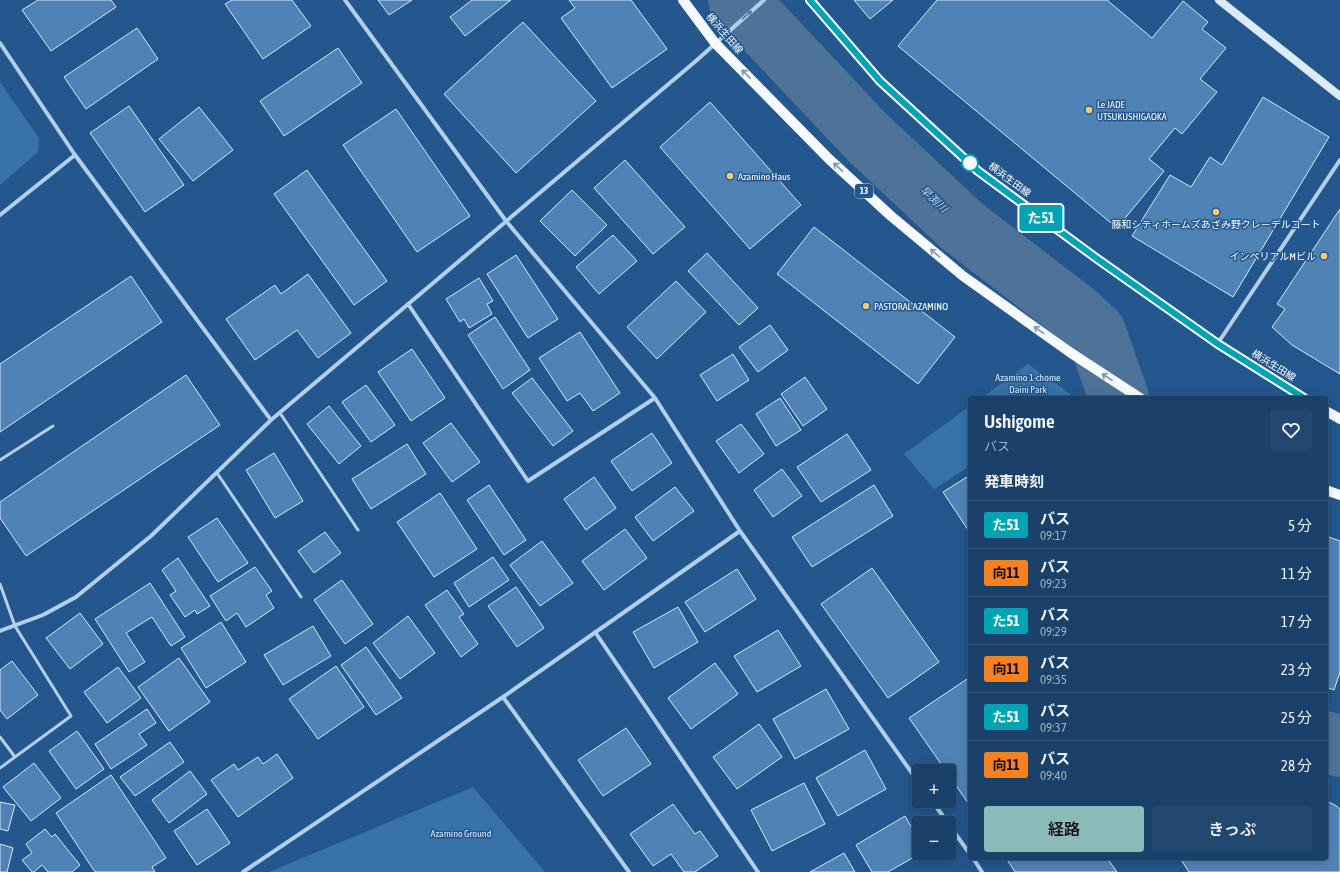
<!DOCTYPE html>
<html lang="ja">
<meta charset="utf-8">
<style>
body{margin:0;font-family:"Asap Condensed","Noto Sans JP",sans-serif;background:#234870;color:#f1f3f6;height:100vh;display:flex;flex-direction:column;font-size:15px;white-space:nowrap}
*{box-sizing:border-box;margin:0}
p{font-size:13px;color:#9fafc1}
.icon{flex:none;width:22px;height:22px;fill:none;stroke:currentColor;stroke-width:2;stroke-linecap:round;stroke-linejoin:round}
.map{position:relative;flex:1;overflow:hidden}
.panel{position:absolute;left:968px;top:396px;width:360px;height:464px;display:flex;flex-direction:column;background:#1a416a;border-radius:4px;box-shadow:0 2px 10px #0003,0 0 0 1px #385a7e}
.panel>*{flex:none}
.badge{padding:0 8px;border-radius:3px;font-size:14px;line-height:26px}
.fabs{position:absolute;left:912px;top:764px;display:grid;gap:8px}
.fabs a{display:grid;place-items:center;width:44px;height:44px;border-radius:4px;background:#1a416a;box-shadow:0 2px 10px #0003,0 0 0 1px #385a7e;font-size:20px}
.map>.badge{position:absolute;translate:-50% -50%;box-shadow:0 0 0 2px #fff}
h2{padding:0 16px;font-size:15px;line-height:36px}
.round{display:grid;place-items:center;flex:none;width:42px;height:42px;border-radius:4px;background:#234870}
.overview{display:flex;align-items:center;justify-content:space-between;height:68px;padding:0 16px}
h1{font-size:19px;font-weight:600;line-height:30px}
.action{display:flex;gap:8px;margin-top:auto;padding:8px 16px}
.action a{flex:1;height:46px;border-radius:4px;background:#8bbbb9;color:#111;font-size:16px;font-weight:600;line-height:46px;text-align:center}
.action a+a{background:#234870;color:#f1f3f6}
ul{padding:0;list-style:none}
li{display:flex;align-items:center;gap:12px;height:48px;padding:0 16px;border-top:1px solid #385a7e}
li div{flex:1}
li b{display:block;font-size:15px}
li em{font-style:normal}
li .badge{min-width:44px;font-weight:700;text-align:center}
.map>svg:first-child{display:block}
.green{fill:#3772a9}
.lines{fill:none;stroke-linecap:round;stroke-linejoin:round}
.river{stroke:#4f7398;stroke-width:60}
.building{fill:#5083b5;stroke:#d7e8f8}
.lane{stroke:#b2cfeb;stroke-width:3}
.street{stroke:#b2cfeb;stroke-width:4}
.secondary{stroke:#ddebf9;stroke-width:8}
.primary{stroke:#f6fafe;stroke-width:10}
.oneway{stroke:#4e7ba9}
.oneway2{stroke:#7798ba}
.line-casing{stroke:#fff;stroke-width:9}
.line{stroke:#00a3b4;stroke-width:6}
.poi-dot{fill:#f6ca75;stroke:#23578d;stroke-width:1.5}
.stop-dot{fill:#fff;stroke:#00a3b4;stroke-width:2}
.labels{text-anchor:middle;stroke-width:3;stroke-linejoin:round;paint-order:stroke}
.shield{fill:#23578d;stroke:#bdcddd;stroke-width:1}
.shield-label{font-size:9px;font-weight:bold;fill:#fff}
.street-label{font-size:10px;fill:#fff;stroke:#23578d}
.poi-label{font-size:10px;fill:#fff;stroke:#23578d;text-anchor:start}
.park-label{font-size:10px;fill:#d7e8f8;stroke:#23578d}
.water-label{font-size:11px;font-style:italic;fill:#bed9f2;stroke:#23578d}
</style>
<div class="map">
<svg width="1340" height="872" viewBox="0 0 1340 872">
<rect width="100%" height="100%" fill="#23578d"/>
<path class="green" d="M0 82 39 138 38 152 0 185Z
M1028 364 1076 398H981Z
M970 406V466L934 489 904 454Z
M473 787 545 872H269Z"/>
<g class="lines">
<path class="river" d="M738 0 867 137 962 226 1074 312 1096 332 1119 398
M1326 741 1340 747"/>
</g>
<path class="building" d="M38 0H111L116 7 51 51 22 10Z
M232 0H292L311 26 263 59 225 4Z
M378 0H412L389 15Z
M472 0H511L465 36 450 17Z
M569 0H631L667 49 612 88 561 18 575 8Z
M854 0H893L870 19Z
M937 0H1107L1152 38 1183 1 1208 22 1202 29 1226 48 1200 79 1217 92 1182 134 1175 128 1149 159 1164 171 1117 228 898 46Z
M523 22 596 101 516 173 444 94Z
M137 28 158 59 86 109 64 77Z
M338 48 362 83 284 136 260 101Z
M1263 97 1329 137 1233 297 1132 236 1170 175 1191 187 1210 157 1222 165Z
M710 102 801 205 750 249 660 147Z
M129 106 184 185 145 212 90 133Z
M199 107 233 150 193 181 159 139Z
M396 109 470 216 417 252 343 145Z
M625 160 685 227 653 254 594 188Z
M307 170 387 281 354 305 274 194Z
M572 190 607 225 575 256 540 221Z
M1340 209V374L1292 345 1272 327 1285 309 1277 304Z
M814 227 955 337 918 384 777 274Z
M613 235 637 261 599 294 576 267Z
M707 253 758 308 739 325 688 271Z
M516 255 558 319 528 338 487 274Z
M308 274 351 333 318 358 297 330 255 360 226 319 275 285 281 294Z
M131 276 162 322 0 432V364Z
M479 278 493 301 487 304 492 314 469 328 464 319 460 322 446 299Z
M676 281 706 312 657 359 627 327Z
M495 317 530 370 503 389 468 335Z
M770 325 788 350 758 372 739 347Z
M580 332 620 393 593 411 580 393 567 401 539 358Z
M412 349 445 398 411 421 378 372Z
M733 354 749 380 717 401 700 375Z
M186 375 220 425 26 556 0 518V502Z
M805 377 827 409 803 426 781 394Z
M532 378 573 431 553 446 512 393Z
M366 385 395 425 371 442 342 402Z
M780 398 801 430 776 446 756 414Z
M329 406 361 446 339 464 307 424Z
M451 423 480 462 452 482 423 443Z
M741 424 764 454 739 473 716 441Z
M652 433 672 463 632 491 611 461Z
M847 434 871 470 821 502 797 467Z
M407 444 426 474 371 509 352 479Z
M274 453 303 501 275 518 246 470Z
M782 469 802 496 773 517 754 490Z
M970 475V533L943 492Z
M594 477 616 508 586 530 564 499Z
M489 485 526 540 504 555 467 500Z
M874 485 893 516 812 567 792 537Z
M675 487 694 511 653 541 635 517Z
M440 493 477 549 434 577 397 522Z
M217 518 248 563 218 582 188 537Z
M625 529 647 558 604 590 582 561Z
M325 532 341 553 314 573 298 551Z
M1326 536 1340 541V672L1334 690 1326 687Z
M542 541 573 583 540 606 510 565Z
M493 557 509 580 469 607 454 583Z
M178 558 210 606 197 614 195 610 185 617 170 595 176 591 162 570Z
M255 567 272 591 266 595 274 608 246 627 237 613 226 621 210 596Z
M872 568 939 662 888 698 821 604Z
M737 569 756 599 705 632 685 602Z
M342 580 373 624 345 644 314 600Z
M150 583 185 637 171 646 152 617 126 633 145 662 129 672 95 619Z
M516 587 544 628 517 647 488 606Z
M447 590 464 614 459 617 478 644 461 657 425 605Z
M678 607 698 642 654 668 633 632Z
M80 613 103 644 70 669 46 638Z
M408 616 435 653 400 679 373 643Z
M221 622 246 662 206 688 181 648Z
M313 626 331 656 283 685 264 655Z
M778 630 801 666 757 692 734 656Z
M366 647 402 698 376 715 341 665Z
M179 658 210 702 169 731 138 687Z
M12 661 38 695 7 719 0 710V670Z
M715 663 738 694 691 729 668 698Z
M336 666 364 707 318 739 289 699Z
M118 667 141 698 107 723 84 692Z
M970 677V806L949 775V771H946L909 718Z
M826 689 849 729 795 759 773 719Z
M147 709 156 723 139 734 147 745 111 769 95 744Z
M759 724 782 757 737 789 713 757Z
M626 728 651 764 603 796 578 760Z
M77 731 104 769 76 789 49 751Z
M170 742 184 762 135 796 120 777Z
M865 750 886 789 838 816 816 778Z
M277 754 293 778 238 817 211 780 234 764 238 770 258 757 263 764Z
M34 763 61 798 31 821 3 787Z
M190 771 207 794 169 823 152 800Z
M111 775 166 858 152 867 155 872H95L56 813Z
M804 783 825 824 772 851 751 810Z
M1326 801 1335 805 1340 809V872H1189L1180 858H1326Z
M0 802 15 805 8 831 0 829Z
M673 804 695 834 700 831 718 856 695 872H684L671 854 653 866 630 834Z
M207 809 230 843 197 865 174 831Z
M905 816 919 840V853H921L888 872H872L856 845Z
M45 829 52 837 55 834 80 865 72 872H48L42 865 34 872H32L22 860 32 853 26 844Z
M0 844 13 848 7 872H0Z
M844 853 855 872H810Z
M1006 858H1107L1117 872H1015Z"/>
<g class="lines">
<path class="lane" d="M280 413 358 530
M0 460 53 426
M217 473 301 597
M0 584 15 626 71 716 0 768
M0 737 15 757"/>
<path class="street" d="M345 0 506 221 655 398 740 531 919 783
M0 43 75 155 271 420
M0 215 75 155
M408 304 528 481 655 398
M1218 343 1340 160
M0 631 43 615 76 597 151 536 271 420 697 60 764 0
M595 632 758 872
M503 697 629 872
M932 801 948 823
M949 825 970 854
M973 858 982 872
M243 872 503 697 740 531"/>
<path class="secondary" d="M1219 0 1340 96"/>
<path class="primary" d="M683 0 715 43 829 159 891 216 963 276 1071 353 1140 398
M810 0 880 81 978 171 1096 258 1218 344 1304 398
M1326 411 1340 419
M1326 490 1340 495"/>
</g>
<defs><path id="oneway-shaft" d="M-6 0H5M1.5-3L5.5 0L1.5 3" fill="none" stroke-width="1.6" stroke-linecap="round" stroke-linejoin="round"/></defs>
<use class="oneway" href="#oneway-shaft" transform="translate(747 15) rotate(-41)"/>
<g class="oneway2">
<use href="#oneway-shaft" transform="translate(746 74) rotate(-134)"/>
<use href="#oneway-shaft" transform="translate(838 167) rotate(-137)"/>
<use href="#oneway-shaft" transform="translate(935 253) rotate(-140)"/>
<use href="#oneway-shaft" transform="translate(1039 330) rotate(-144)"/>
<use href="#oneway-shaft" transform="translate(1107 377) rotate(-147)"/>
</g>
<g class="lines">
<defs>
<path id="line" d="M810 0 880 81 978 171 1096 258 1218 344 1304 398"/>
</defs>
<use href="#line" class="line-casing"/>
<use href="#line" class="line"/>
</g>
<g class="poi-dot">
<circle cx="1089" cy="110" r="4"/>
<circle cx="730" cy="176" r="4"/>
<circle cx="1216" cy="212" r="4"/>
<circle cx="1324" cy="256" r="4"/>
<circle cx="866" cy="306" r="4"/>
</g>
<circle class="stop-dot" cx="970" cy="163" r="8"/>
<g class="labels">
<rect class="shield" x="855" y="184" width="18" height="14" rx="3"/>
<g class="shield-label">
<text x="864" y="194">13</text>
</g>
<g class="street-label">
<text transform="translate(725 33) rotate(49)" y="4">横浜生田線</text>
<text transform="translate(1010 179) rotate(37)" y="4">横浜生田線</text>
<text transform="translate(1274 365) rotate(32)" y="4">横浜生田線</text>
</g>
<g class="poi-label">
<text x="1097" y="108">Le JADE<tspan x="1097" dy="12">UTSUKUSHIGAOKA</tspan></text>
<text x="738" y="180">Azamino Haus</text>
<text x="1216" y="228" text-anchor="middle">藤和シティホームズあざみ野クレーデルコート</text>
<text x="1316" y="260" text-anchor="end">インペリアルMビル</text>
<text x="874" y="310">PASTORAL AZAMINO</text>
</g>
<g class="park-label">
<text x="1028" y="381">Azamino 1-chome<tspan x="1028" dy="12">Daini Park</tspan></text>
<text x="461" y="837">Azamino Ground</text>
</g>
<g class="water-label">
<text transform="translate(934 199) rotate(43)" y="4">早渕川</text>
</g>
</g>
</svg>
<div class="fabs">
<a>+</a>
<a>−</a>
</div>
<b class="badge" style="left:1041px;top:218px;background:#00a3b4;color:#fff">た51</b>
<section class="panel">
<div class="overview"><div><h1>Ushigome</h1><p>バス</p></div><a class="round"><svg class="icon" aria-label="heart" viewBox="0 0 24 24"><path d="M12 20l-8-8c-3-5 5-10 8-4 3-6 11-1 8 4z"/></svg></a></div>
<h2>発車時刻</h2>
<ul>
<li><span class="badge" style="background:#00a3b4;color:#fff">た51</span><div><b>バス</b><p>09:17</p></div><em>5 分</em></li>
<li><span class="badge" style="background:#f58220;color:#111">向11</span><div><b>バス</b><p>09:23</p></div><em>11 分</em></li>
<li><span class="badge" style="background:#00a3b4;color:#fff">た51</span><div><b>バス</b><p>09:29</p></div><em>17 分</em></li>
<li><span class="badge" style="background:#f58220;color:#111">向11</span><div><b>バス</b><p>09:35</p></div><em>23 分</em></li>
<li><span class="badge" style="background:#00a3b4;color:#fff">た51</span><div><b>バス</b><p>09:37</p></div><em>25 分</em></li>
<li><span class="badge" style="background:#f58220;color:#111">向11</span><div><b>バス</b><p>09:40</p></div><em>28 分</em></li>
</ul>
<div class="action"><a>経路</a><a>きっぷ</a></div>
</section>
</div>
